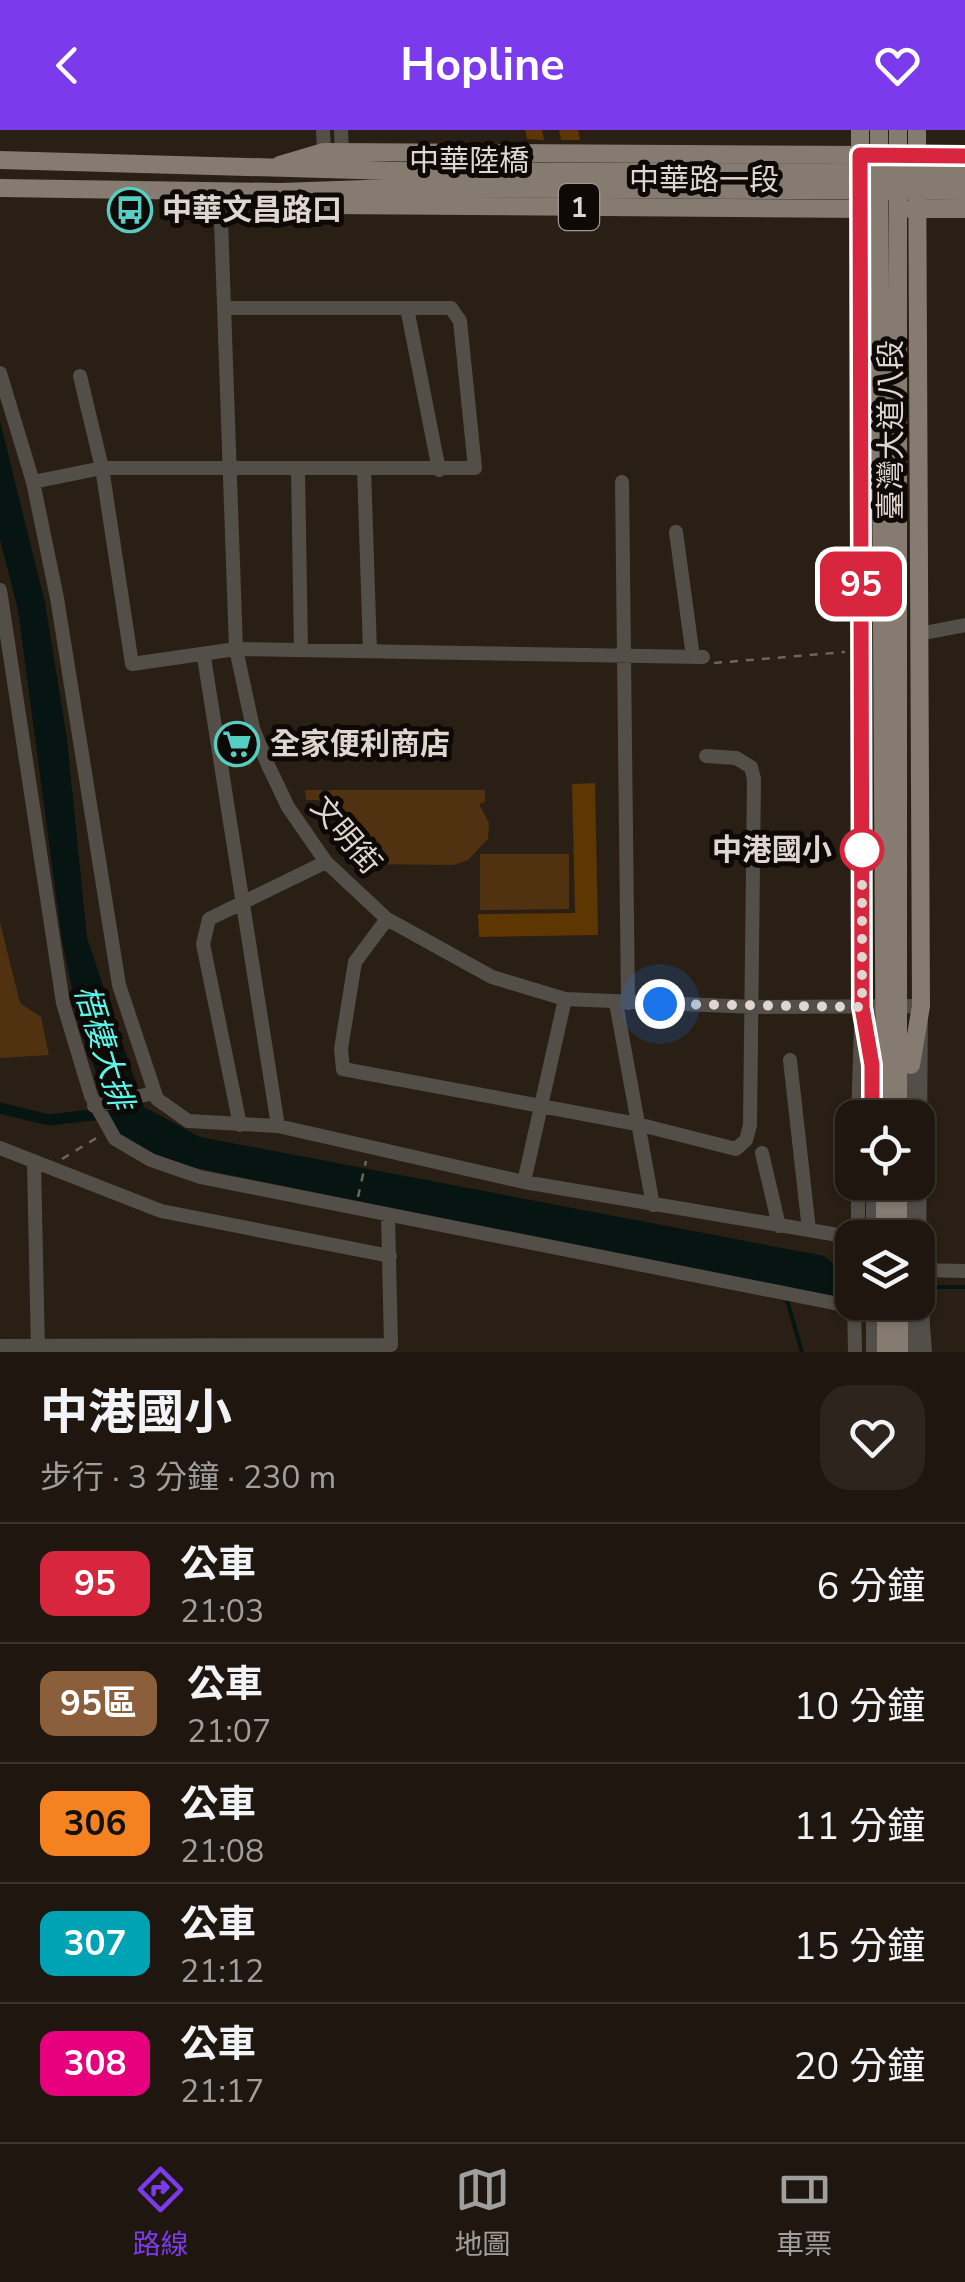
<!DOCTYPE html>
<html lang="zh-TW">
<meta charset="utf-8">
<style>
body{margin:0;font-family:"Nunito Sans","Noto Sans TC",sans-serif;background:#2c241d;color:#f1f3f6;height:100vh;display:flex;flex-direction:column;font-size:38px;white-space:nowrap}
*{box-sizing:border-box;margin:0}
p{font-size:32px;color:#a19f9e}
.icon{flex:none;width:55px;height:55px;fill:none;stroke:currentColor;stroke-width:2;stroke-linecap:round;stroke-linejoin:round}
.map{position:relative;height:1222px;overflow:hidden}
.details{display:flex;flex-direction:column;background:#1f170f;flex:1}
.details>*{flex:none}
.badge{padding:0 20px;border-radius:15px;font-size:35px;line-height:65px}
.fabs{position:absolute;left:835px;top:970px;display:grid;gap:20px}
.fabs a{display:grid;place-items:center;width:100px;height:100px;border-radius:20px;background:#1f170f;box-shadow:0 2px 8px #0004,0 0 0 2px #3c362f;font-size:50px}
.you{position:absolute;width:50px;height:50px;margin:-25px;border:8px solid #fff;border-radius:50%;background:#1a73e8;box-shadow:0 0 0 15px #1a73e833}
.map>.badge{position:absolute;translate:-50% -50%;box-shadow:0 0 0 5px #fff}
.round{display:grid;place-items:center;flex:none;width:105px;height:105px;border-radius:30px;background:#2c241d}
.head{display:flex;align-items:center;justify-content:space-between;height:170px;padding:0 40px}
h1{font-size:48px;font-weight:700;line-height:75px}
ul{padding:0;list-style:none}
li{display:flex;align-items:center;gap:30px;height:120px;padding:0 40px;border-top:2px solid #3c362f}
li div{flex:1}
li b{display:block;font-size:38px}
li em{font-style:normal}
li .badge{min-width:110px;font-weight:700;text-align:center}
header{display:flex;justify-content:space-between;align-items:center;height:130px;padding:0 40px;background:#7c3aed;color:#fff;font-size:45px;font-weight:700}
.menu{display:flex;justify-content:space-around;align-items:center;height:140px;border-top:2px solid #3c362f;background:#1f170f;font-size:28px;color:#a19f9e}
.menu a{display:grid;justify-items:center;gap:5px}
.menu .current{color:#7c3aed}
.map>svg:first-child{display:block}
.green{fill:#503211}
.water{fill:#061412}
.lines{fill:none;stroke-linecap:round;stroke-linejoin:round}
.stream{stroke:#061412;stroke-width:4}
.canal{stroke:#061412;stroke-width:11}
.building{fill:#5d3602}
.path{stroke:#6d645a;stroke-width:2.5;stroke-dasharray:8 8;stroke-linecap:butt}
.minor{stroke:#544e49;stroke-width:14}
.major{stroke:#867b70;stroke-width:18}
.major-bridge{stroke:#867b70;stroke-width:18}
.line-casing{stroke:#fff;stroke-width:22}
.line{stroke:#d7263d;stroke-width:15}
.walk{stroke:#ded6cf;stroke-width:10;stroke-dasharray:0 18}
.stop-dot{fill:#fff;stroke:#d7263d;stroke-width:5}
.labels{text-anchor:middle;stroke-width:10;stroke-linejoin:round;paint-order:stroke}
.shield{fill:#0e0906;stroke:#a09893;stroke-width:2.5}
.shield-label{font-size:28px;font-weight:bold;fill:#ded6cf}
.street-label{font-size:30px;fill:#ded6cf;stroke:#0e0906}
.poi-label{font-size:30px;font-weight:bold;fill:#ded6cf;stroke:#0e0906;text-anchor:start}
.stop-label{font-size:30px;font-weight:bold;fill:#ded6cf;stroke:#0e0906;text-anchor:end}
.water-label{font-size:32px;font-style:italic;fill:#59f8eb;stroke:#0e0906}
</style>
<header><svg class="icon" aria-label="back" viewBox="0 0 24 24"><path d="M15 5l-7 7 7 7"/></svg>Hopline<svg class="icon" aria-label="heart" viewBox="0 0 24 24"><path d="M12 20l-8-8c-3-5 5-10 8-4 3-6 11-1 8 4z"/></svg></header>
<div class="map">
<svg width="965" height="1222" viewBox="0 0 965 1222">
<rect width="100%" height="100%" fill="#291f14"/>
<path class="green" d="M305 660H485V672L479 674 489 693 488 709 468 730 454 735 363 734 352 729 338 709 343 670H306Z
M480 724H569V779L480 780Z
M0 792 20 873 41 887 49 925 0 928Z"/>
<path class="water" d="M0 291 45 473 67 609 87 808 144 977 200 1007 824 1126 844 1142V1172L158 1030 115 1000 78 888 62 810 18 480 0 409Z"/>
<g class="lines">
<path class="stream" d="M929 1157H965
M787 1170 802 1222"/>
<path class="canal" d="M0 978 49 990 109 983"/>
</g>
<path class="building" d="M525 0H542L544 10 527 9Z
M559 0H578L580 10H561Z
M239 591 251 635 232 638 225 593Z
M595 653 598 805 479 807 478 784 575 783 572 654Z"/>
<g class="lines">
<path class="path" d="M714 533 845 522
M62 1029 98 1007
M358 1067 366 1031"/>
<path class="minor" d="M323 0 324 22
M341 0 342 22
M220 62 236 519 253 598 267 633 288 677 326 732 387 789 492 847 565 869 754 877 921 876 919 1140 925 1222
M407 178 439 340
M0 243 33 352 57 468 119 855 157 969 188 991 278 996 524 1052 856 1108
M80 246 102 338 132 534 236 519 703 527
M364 338 370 521
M298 339 301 520
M33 352 102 338H475L460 191 451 178H226
M622 352 628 873
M676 402 693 527
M0 460 63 873 91 966 115 1009 151 1030 200 1047 854 1177
M919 504 965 495
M204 527 278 996
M387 789 355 832 341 919 343 939 637 994 736 1019 746 1010 750 995 754 649 751 637 736 628 706 626
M616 873 653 1075
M790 930 809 1100
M872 935V988
M94 976 154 963
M858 988 861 897
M911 988V935
M240 995 203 814 209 789 326 732
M0 1018 161 1081 390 1126
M762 1023 779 1096
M34 1032 38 1221
M524 1052 565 869
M858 1052V1108
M873 1052V1108
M911 1108V1052
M919 1140 965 1141
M854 1172 855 1222
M873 1172V1222
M0 1216 391 1215 388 1085
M911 1222V1172"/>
<path class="major" d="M860 0 862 877 872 935
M879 0 885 988
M906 25 965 26
M0 30 393 41
M280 35 324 22 870 25
M0 58 281 62 393 58
M281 62 325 75 869 79
M910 79H965
M911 935 921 876 917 0
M898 988V0
M885 1052V1108
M898 1052V1108
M886 1172V1222
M899 1172V1222"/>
<path class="major-bridge" d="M393 41 965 43
M393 58 965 61"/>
</g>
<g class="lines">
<defs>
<path id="line" d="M872 988V935L862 877 860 25 965 26"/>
</defs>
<use href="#line" class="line-casing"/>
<use href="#line" class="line"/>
<path class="walk" d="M660 874 862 877V720"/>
</g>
<defs>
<symbol id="bus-ring" viewBox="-11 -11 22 22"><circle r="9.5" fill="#0e0906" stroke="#56cec3" stroke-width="1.5"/><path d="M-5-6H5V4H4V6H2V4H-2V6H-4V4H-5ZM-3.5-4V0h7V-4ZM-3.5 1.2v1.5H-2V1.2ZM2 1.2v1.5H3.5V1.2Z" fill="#56cec3"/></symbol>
<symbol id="supermarket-ring" viewBox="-11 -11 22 22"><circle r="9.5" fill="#0e0906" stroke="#56cec3" stroke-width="1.5"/><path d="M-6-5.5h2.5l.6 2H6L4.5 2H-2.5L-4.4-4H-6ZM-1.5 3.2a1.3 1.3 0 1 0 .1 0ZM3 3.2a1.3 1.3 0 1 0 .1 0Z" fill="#56cec3"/></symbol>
</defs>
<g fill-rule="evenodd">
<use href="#bus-ring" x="105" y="55" width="50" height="50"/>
<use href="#supermarket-ring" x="212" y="589" width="50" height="50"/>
</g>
<circle class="stop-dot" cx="862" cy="720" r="20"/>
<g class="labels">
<rect class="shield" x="559" y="54" width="40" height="46" rx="8"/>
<g class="shield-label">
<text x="579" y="87">1</text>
</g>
<g class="street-label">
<text x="469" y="41">中華陸橋</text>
<text x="704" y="60">中華路一段</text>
<text transform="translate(891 300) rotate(-90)" y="10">臺灣大道八段</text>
<text transform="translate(346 705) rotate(50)" y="10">文明街</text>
</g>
<g class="poi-label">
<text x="162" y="90">中華文昌路口</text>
<text x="270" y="624">全家便利商店</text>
</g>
<g class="stop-label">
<text x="832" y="730">中港國小</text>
</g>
<g class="water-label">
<text transform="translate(104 917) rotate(73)" y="11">梧棲大排</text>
</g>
</g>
</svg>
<div class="fabs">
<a><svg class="icon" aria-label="locate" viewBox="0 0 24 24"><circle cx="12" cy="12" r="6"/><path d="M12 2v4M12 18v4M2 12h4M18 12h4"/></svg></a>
<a><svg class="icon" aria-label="layers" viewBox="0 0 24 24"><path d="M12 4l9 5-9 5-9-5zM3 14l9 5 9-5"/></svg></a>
</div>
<div class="you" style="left:660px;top:874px"></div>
<b class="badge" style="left:861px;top:454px;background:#d7263d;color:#fff">95</b>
</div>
<section class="details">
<div class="head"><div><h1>中港國小</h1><p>步行 · 3 分鐘 · 230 m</p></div><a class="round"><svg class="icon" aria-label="heart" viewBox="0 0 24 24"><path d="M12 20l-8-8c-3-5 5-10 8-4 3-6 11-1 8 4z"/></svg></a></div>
<ul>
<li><span class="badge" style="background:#d7263d;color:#fff">95</span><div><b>公車</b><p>21:03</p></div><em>6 分鐘</em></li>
<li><span class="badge" style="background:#8b5e3c;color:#fff">95區</span><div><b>公車</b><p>21:07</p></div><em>10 分鐘</em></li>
<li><span class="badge" style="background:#f58220;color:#111">306</span><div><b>公車</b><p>21:08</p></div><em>11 分鐘</em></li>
<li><span class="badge" style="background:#00a3b4;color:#fff">307</span><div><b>公車</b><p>21:12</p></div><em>15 分鐘</em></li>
<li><span class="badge" style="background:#e6007e;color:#fff">308</span><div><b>公車</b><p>21:17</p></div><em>20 分鐘</em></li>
</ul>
</section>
<nav class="menu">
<a class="current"><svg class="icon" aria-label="directions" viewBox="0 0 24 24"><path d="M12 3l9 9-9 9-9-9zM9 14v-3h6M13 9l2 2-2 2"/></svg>路線</a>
<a><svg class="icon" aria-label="map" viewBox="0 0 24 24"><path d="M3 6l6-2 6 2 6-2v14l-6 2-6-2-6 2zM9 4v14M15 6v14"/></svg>地圖</a>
<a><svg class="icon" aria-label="tickets" viewBox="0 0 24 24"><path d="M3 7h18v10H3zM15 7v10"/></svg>車票</a>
</nav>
